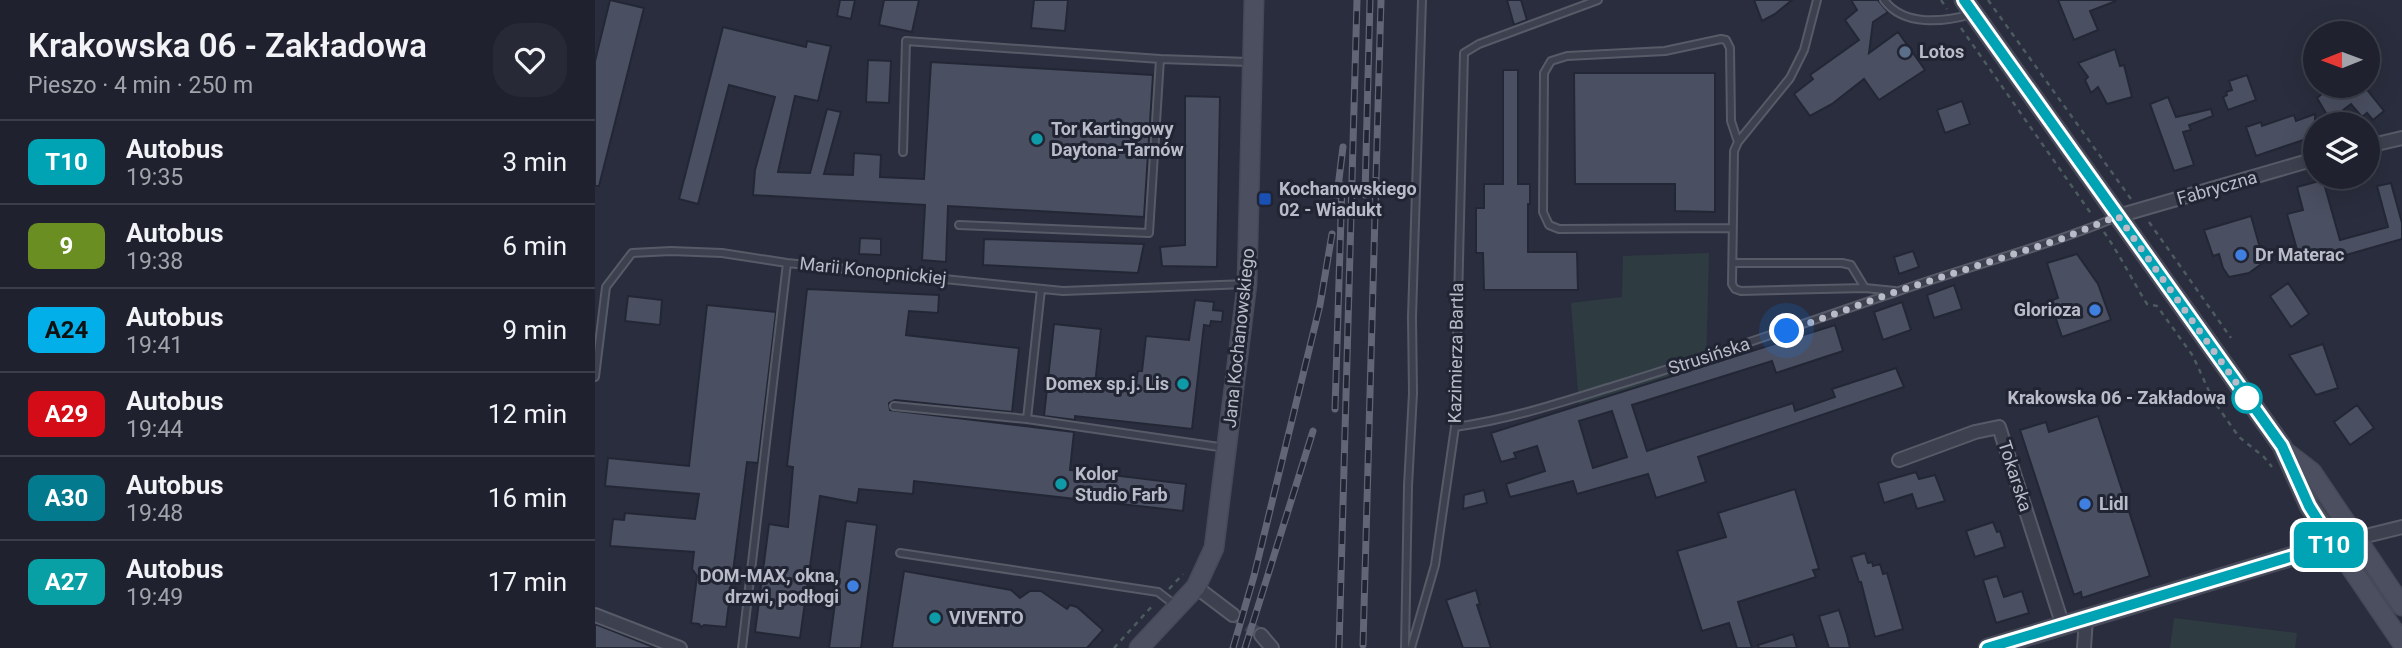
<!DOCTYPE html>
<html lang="pl">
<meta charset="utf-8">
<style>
body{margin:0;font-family:Roboto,sans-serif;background:#272a36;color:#f1f3f6;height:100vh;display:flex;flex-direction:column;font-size:26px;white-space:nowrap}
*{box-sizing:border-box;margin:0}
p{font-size:23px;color:#a1a4aa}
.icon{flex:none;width:38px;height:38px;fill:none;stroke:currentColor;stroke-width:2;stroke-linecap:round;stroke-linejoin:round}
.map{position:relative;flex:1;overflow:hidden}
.sheet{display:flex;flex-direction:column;background:#1f222e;width:595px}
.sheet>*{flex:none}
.badge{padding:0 14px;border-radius:10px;font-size:24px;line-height:46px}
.needle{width:46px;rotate:269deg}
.buttons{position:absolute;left:1708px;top:21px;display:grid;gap:14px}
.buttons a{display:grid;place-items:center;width:77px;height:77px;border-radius:50%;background:#1f222e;box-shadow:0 7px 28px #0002,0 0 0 2px #3c3f4a;font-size:35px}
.you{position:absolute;width:35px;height:35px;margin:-18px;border:5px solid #fff;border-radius:50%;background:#1a73e8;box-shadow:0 0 0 10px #1a73e833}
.map>.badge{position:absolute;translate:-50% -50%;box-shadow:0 0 0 4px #fff}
.round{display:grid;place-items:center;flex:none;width:74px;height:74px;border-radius:28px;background:#272a36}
.headline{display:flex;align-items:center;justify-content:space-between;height:119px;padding:0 28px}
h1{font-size:33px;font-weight:600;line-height:52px}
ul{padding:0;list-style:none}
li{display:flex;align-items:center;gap:21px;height:84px;padding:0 28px;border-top:2px solid #3c3f4a}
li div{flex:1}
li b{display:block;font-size:26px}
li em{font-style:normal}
li .badge{min-width:77px;font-weight:700;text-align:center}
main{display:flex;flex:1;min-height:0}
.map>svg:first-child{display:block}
.green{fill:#2e3c42}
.building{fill:#4a4f61;stroke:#232735;stroke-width:2;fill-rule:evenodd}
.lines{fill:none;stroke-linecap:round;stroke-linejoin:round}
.street-tunnel{stroke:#3f4252;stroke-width:12;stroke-dasharray:12 6;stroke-linecap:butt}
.lane-casing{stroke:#575b68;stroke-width:10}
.street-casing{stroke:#575b68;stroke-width:16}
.secondary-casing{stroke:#464957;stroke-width:21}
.path{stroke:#4d5a60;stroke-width:2.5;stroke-dasharray:5 5;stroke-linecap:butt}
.lane{stroke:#3d404e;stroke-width:6}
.street{stroke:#3d404e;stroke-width:12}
.secondary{stroke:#4b4f60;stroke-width:18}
.rail-casing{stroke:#616576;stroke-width:7}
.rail{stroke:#212533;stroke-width:4.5;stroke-dasharray:13;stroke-linecap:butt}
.line-casing{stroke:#fff;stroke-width:16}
.line{stroke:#00a3b4;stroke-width:10}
.walk{stroke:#b9bcc8;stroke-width:7;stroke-dasharray:0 12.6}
.service-dot{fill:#5c6f8a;stroke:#212533;stroke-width:2.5}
.culture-dot{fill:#0f9aa8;stroke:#212533;stroke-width:2.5}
.transit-dot{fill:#1a4fb4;stroke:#212533;stroke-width:2.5}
.shop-dot{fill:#3f7fe0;stroke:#212533;stroke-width:2.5}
.stop-dot{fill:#fff;stroke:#00a3b4;stroke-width:3.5}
.labels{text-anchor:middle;stroke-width:6;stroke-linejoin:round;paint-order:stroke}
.poi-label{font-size:18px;font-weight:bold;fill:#b9bcc8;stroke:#212533;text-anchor:start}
.street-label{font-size:18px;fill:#b9bcc8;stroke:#212533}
.stop-label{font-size:18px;font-weight:bold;fill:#b9bcc8;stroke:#212533;text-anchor:end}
</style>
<main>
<section class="sheet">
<div class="headline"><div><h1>Krakowska 06 - Zakładowa</h1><p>Pieszo · 4 min · 250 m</p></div><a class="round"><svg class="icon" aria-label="heart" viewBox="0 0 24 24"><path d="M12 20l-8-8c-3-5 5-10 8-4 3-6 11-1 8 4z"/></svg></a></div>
<ul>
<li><span class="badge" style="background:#00a3b4;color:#fff">T10</span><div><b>Autobus</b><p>19:35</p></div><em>3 min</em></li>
<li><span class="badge" style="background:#6b8e23;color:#fff">9</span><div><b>Autobus</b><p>19:38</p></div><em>6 min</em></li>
<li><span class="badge" style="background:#03afe9;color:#111">A24</span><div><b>Autobus</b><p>19:41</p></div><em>9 min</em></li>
<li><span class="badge" style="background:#d40c17;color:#fff">A29</span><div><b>Autobus</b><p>19:44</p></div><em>12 min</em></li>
<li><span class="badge" style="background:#037a8e;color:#fff">A30</span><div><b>Autobus</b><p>19:48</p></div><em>16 min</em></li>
<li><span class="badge" style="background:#08a0a4;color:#fff">A27</span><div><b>Autobus</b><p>19:49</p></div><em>17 min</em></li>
</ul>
</section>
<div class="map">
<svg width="1807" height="648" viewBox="0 0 1807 648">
<rect width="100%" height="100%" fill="#292d3d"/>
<path class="green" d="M1114 253 1111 366 984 404 976 303 1027 297 1028 256Z
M1579 618 1702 633 1700 648H1575Z"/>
<path class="building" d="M15 0 49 8 4 186H0V61Z
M245 0H260L256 19 242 16Z
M289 0H324L317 32 284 25Z
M439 0H473L470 31 436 28Z
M912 0H926L932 20 919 25Z
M1159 0H1197L1180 14 1167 21Z
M1256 0H1283L1293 12 1278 22 1274 53 1303 32 1330 70 1284 100 1269 79 1237 104 1215 116 1199 94 1218 79 1215 75 1264 40 1250 20 1262 10Z
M1463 0H1521V1L1495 11 1503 30 1479 40Z
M128 27 211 47 212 41 236 46 223 101 200 96 183 172 215 173 232 109 246 112 229 174 258 175 259 153 274 154 286 155 285 177 329 179 336 62 558 75 549 217 353 206 351 262 327 260 330 205 158 195 160 170 180 97 134 85 103 204 84 199Z
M1520 49 1525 66 1529 65 1537 97 1512 104 1503 87 1496 93 1490 80 1493 77 1483 63Z
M273 60 296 61 294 103 271 102Z
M908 70H923V184H935V204H933V252H982L983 290H889L888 253H881V208H889V184H908Z
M979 73H1120V212L1080 211V184H980Z
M1652 75 1661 100 1633 110 1628 97 1632 95 1631 92 1637 90 1634 81Z
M1737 86H1769L1789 111 1778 120 1772 113 1767 117 1756 104 1735 120 1722 98Z
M590 96 625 97 622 267 567 266 565 247 590 245Z
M1573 97 1581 117 1616 109 1618 116 1594 125 1596 130 1588 132 1599 165 1579 171 1555 104Z
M1367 101 1375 124 1350 133 1342 110Z
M1720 114V136L1661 156 1651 127 1666 122 1667 126 1699 115 1701 121Z
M1728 180 1745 240 1793 227 1782 186 1796 183 1807 223V239L1723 263 1720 253 1704 257 1692 214 1708 210 1702 187Z
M1656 216 1669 262 1654 273 1634 277 1628 268 1624 254 1618 256 1609 230Z
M265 238 286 239V255L264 254Z
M389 239 549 244 543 273 388 265Z
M1318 251 1324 267 1304 274 1299 257Z
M1482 254 1503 284 1516 320 1467 337 1455 301 1463 298 1452 263Z
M1693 283 1714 314 1696 327 1675 296Z
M1359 285 1367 309 1339 318 1332 295Z
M212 289 344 295 343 313 314 311 311 335 424 348 417 412 300 400 294 403 295 410 479 432 475 470 591 484 588 511 319 481 318 494 264 489 262 503 225 496 205 638 160 632 174 524 193 527 198 467 192 466Z
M33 296 67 300 65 325 30 321Z
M600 300 619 302 618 310 628 311 627 322 616 321 615 326 609 325 597 429 480 416V420L449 416 459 324 506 329 500 385 540 390 543 371H547L551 336 594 340Z
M1307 302 1316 330 1288 340 1279 312Z
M112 305 181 312 163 463 152 462 131 627 109 625 106 627 104 624 96 623 102 576 97 569 99 552 15 546 18 519 29 520 30 513 100 519 104 494 10 486 13 458 94 466Z
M1240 325 1248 351 1181 373 1177 361 1037 405 1052 451 1198 403 1200 411 1240 397 1237 389 1301 368 1309 387 1103 457 1111 482 1061 498 1053 474 982 494 978 481 915 497 911 484 950 471 942 446 919 453 921 458 906 462 896 433ZM1017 411 1032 457 998 468 984 421Z
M1728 344 1743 388 1721 395 1694 355Z
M1762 405 1779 428 1755 445 1739 422Z
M1503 416 1555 576 1487 598 1486 592 1479 595 1425 430 1451 422 1454 432Z
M1321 472 1324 479 1340 475 1350 501 1322 509 1317 494 1289 503 1283 483Z
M1200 489 1224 569 1218 570 1221 577 1143 602 1157 648H1142L1134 623 1107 631 1082 551 1131 537 1123 513Z
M889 490 892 503 868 509 869 495Z
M251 521 282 525 266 648H234Z
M1398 522 1402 532 1405 531 1410 547 1380 557 1371 531Z
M1270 553 1273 563 1277 562 1278 566 1285 564 1288 574 1292 573 1308 629 1280 637 1266 582H1264L1256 557Z
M309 571 416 590 425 598 435 591H446L472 609 475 605 482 607 508 630 492 648H297Z
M1402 576 1409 597 1427 591 1434 613 1401 623 1388 580Z
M881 590 885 604 882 605 896 648H868L851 600Z
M1244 610 1252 635 1255 648H1234L1224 616Z
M0 624 61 648H0Z
M1198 634 1202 648H1164L1163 645Z"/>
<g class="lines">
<path class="street-tunnel" d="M638 615 666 635"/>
<defs>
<path id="lane" d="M1222 0 1209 50 1195 78 1143 142 1139 151 1137 284 1140 289 1146 291 1270 288 1300 291
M1289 0C1309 27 1349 22 1377 14
M308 152 311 41 565 59
M364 225 554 233 565 59 654 62
M1137 228 964 229 954 225 948 212 949 73 956 61 972 56 1070 51 1126 39 1131 40 1135 48 1136 121 1143 142
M1138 263H1247L1256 265 1270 288
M0 377 11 287 37 253 76 251 127 253 192 263 468 291 652 284
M299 406 432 419 631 448
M432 419 446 289
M860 427C914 420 967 402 1019 386 1114 357 1207 324 1301 292 1374 266 1450 247 1522 217
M305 553 563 592 580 605
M147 648 192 263
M810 648 813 486 818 393 817 317 827 0
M816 648 840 565 860 427 869 53 884 44 1003 0"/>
<path id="street" d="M1773 146 1807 138
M1523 216 1720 159
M1304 460 1380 432 1404 427 1468 626
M1738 544 1807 527
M601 587 638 615
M0 615 85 648
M666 635 677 648
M1489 648 1491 619"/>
<path id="secondary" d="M1369 0 1687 446 1714 506 1807 643
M1691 452 1717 472 1807 606
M544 648 601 587 619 548 652 284 659 0
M1393 648 1738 544"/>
</defs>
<use href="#lane" class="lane-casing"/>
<use href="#street" class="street-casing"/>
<use href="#secondary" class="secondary-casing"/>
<path class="path" d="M1346 0 1352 9
M1393 0 1536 199
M1366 28 1497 215
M1554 222 1636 338
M1509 232C1525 255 1537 280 1552 304L1562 306 1598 356 1618 400 1644 437 1669 457 1677 467
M574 589 588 574
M519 648 559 604"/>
<use href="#lane" class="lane"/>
<use href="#street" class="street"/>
<use href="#secondary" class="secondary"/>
<defs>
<path id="rail" d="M742 195 748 147
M770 195 775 0
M740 409 747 185
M768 645 786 0
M638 648 659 576 725 305 737 234
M650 648 718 431
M744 648 762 0"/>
</defs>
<use href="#rail" class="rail-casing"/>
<use href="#rail" class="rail"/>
</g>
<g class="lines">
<defs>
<path id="line" d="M1369 0 1687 446 1714 506 1738 544 1392 648"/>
</defs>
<use href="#line" class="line-casing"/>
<use href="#line" class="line"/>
<path class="walk" d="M1192 331 1303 291 1466 239 1523 216 1652 398"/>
</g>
<circle class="service-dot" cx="1310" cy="52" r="7"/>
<g class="culture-dot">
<circle cx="442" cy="139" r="7"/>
<circle cx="588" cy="384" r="7"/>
<circle cx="466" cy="484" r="7"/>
<circle cx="340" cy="618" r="7"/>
</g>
<rect class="transit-dot" x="663" y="192" width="14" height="14" rx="3.5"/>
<g class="shop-dot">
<circle cx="1646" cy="255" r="7"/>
<circle cx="1500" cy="310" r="7"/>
<circle cx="1490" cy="504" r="7"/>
<circle cx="258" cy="586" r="7"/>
</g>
<circle class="stop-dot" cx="1652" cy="398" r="14"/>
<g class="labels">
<g class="poi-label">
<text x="1324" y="58">Lotos</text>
<text x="456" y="135">Tor Kartingowy<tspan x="456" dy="21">Daytona-Tarnów</tspan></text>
<text x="684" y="195">Kochanowskiego<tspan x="684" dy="21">02 - Wiadukt</tspan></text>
<text x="1660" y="261">Dr Materac</text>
<text x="1486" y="316" text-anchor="end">Glorioza</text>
<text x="574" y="390" text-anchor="end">Domex sp.j. Lis</text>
<text x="480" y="480">Kolor<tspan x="480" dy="21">Studio Farb</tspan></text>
<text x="1504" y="510">Lidl</text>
<text x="244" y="582" text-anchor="end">DOM-MAX, okna,<tspan x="244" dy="21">drzwi, podłogi</tspan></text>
<text x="354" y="624">VIVENTO</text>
</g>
<g class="street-label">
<text transform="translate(1622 188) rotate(-16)" y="6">Fabryczna</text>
<text transform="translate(278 271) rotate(6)" y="6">Marii Konopnickiej</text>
<text transform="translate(644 338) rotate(-84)" y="6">Jana Kochanowskiego</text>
<text transform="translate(861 353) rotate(-89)" y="6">Kazimierza Bartla</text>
<text transform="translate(1114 356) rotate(-18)" y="6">Strusińska</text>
<text transform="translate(1420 476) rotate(72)" y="6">Tokarska</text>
</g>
<g class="stop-label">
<text x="1631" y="404">Krakowska 06 - Zakładowa</text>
</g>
</g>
</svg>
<div class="buttons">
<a><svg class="needle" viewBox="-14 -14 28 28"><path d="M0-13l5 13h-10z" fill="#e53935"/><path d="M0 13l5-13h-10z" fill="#a1a4aa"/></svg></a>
<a><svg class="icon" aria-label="layers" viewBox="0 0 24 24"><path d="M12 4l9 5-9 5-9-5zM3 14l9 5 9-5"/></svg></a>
</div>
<div class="you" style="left:1192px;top:331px"></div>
<b class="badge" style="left:1734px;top:545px;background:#00a3b4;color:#fff">T10</b>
</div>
</main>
